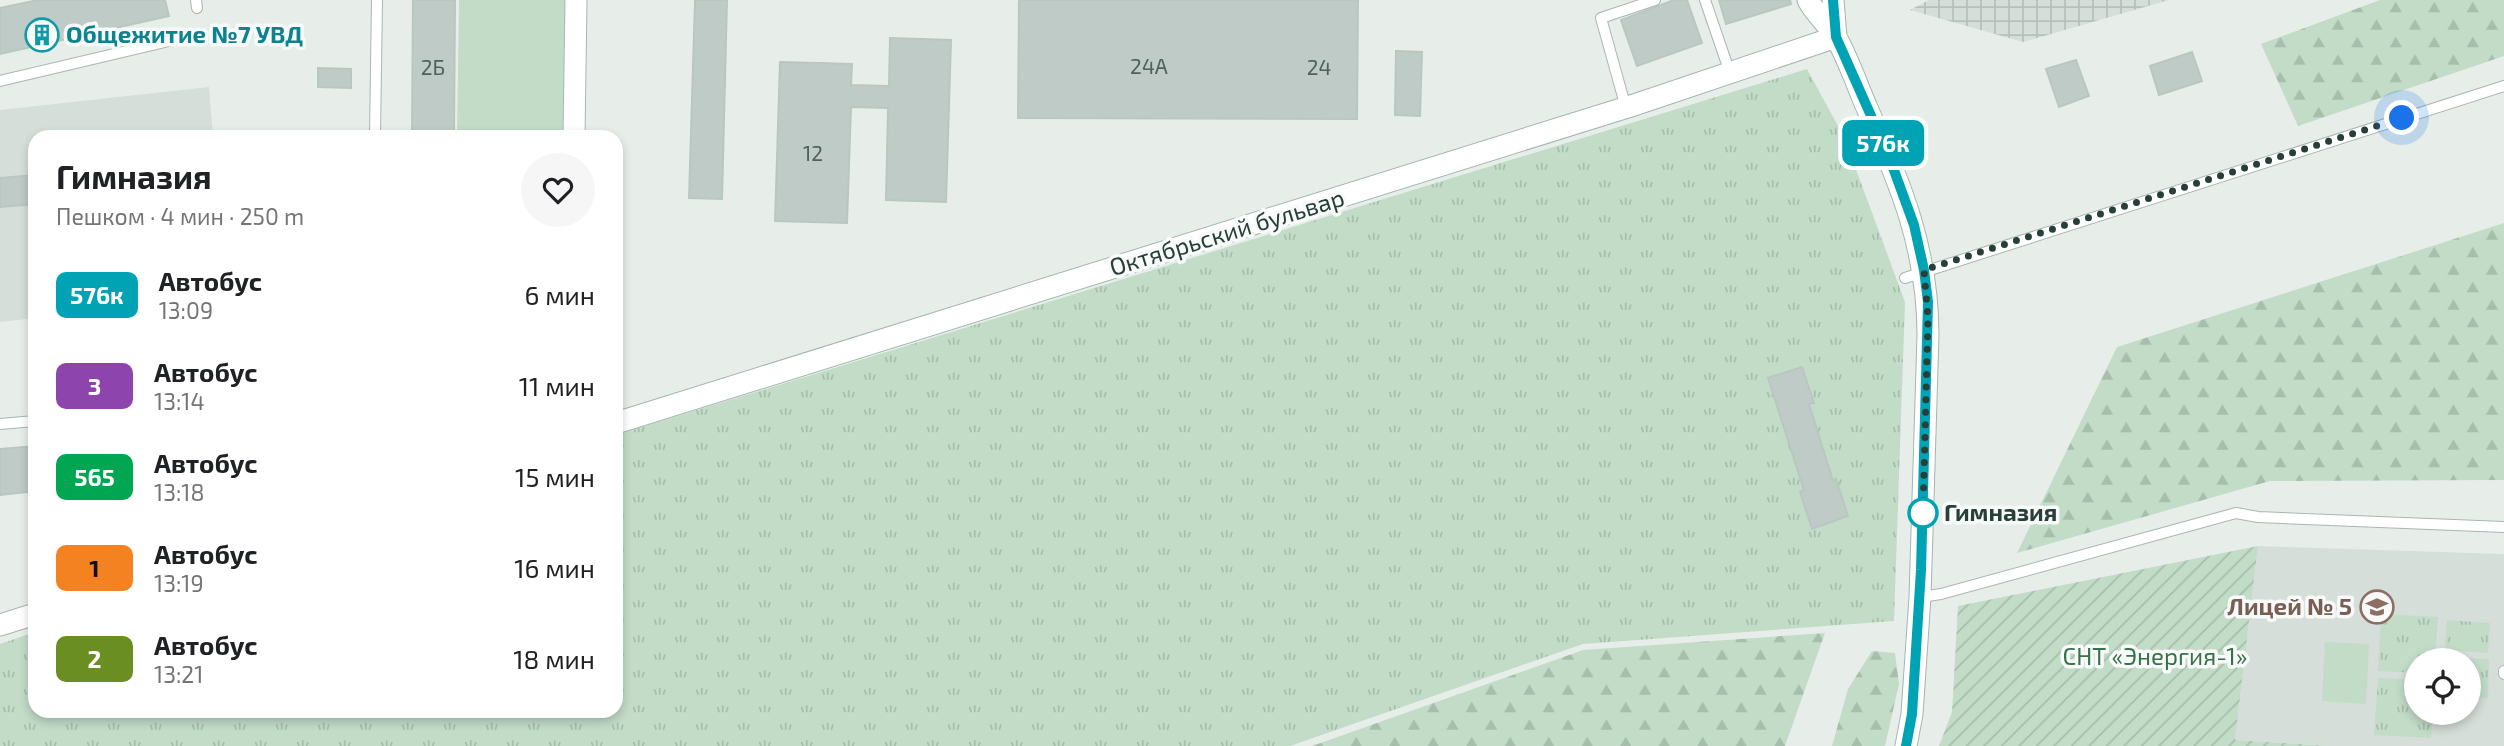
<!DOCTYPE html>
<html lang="ru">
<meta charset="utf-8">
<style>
body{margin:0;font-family:"Exo 2",sans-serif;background:#f6f6f6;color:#202124;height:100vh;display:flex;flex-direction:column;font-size:26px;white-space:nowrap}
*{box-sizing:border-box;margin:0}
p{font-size:23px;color:#757577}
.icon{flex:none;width:38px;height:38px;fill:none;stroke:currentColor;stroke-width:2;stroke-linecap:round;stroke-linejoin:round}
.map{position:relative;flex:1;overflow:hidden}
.panel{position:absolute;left:28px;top:130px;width:595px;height:588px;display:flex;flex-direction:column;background:#fff;border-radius:21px;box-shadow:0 4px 10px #0003}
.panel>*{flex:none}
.badge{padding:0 14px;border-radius:10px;font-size:24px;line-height:46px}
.buttons{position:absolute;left:2404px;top:648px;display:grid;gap:14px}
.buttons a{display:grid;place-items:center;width:77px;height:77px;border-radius:50%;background:#fff;box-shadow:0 4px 10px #0003;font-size:35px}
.you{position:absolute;width:35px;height:35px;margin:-18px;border:5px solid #fff;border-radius:50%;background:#1a73e8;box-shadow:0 0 0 10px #1a73e833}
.map>.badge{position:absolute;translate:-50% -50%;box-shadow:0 0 0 4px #fff}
.round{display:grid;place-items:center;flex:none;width:74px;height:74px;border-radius:37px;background:#f6f6f6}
.summary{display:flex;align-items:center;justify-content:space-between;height:119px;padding:0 28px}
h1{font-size:33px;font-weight:700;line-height:52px}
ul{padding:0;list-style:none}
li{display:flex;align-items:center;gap:21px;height:91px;padding:0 28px}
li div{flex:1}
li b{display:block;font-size:26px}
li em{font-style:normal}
li .badge{min-width:77px;font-weight:700;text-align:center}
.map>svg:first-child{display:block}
.built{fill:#d5ded9;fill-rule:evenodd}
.industrial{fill:url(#industrial-grid)}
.grass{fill:#c2dcc8}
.forest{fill:url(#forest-firs)}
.park{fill:url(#park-tufts)}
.garden{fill:url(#garden-furrows)}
.building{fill:#bfcbc6;stroke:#b9c7c1;stroke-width:2}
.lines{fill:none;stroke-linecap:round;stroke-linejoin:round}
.lane-casing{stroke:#aab6b1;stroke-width:12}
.street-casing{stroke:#aab6b1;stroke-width:23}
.secondary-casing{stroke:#a3b6ae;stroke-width:23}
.lane{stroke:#fff;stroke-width:10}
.street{stroke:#fff;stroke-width:21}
.secondary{stroke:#fff;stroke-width:21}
.line-casing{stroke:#fff;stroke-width:16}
.line{stroke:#00a3b4;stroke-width:10}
.walk{stroke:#273f37;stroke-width:7;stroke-dasharray:0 12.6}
.stop-dot{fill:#fff;stroke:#00a3b4;stroke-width:3.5}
.labels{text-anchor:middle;stroke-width:7;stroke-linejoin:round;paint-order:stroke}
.number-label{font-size:21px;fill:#4d625b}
.culture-label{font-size:24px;font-weight:bold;fill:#0d838f;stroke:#f7faf9;text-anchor:start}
.street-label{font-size:24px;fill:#273f37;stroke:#f7faf9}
.stop-label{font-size:24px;font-weight:bold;fill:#273f37;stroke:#f7faf9;text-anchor:start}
.education-label{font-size:24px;font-weight:bold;fill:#785e54;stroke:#f7faf9;text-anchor:end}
.park-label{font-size:24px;fill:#357249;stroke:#f7faf9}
</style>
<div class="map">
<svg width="2504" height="746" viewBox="0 0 2504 746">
<defs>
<pattern id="industrial-grid" width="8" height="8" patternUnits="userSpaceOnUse" patternTransform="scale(1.75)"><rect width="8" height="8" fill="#d5ded9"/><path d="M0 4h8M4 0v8" fill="none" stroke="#b7c0bb"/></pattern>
<pattern id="forest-firs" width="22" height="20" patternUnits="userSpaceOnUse" patternTransform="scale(1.75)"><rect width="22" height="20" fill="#c2dcc8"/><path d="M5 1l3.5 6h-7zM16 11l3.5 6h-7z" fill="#a7beac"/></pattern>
<pattern id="park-tufts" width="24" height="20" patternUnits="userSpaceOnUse" patternTransform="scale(1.75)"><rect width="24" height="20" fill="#c2dcc8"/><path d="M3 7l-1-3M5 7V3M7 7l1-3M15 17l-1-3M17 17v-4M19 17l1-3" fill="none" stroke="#a7beac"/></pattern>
<pattern id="garden-furrows" width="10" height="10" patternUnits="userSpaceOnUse" patternTransform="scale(1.75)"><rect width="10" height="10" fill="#c2dcc8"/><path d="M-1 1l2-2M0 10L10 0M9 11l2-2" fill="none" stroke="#a7beac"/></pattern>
</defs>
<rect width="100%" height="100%" fill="#e7eeea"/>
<path class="built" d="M209 87 213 136H35V318L0 322V110Z
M2258 546 2504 554V746H2330L2235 740ZM2417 660H2469V712H2417Z"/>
<path class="industrial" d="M1929 0H2169L2023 42 1910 10Z"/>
<path class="grass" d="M459 0H570L568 136H457Z
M2325 642 2369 644 2366 704 2322 701Z"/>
<path class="forest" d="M2380 0H2504V56L2298 126 2261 44Z
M2504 223V480L2270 481 2017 553 2117 347Z
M1825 633 1785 746H1312L1583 650Z
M1872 651 1895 653 1899 684 1885 746H1832L1848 689Z"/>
<path class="park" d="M1807 69 1844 137 1905 302 1894 621 1583 644 1290 746H0V644L35 632V710H616V435Z
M2381 614 2438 617 2435 660H2417V673L2378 671Z
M2447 620 2490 623 2488 653 2445 650Z
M2445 658 2489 659 2488 698 2469 697V660H2445Z
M2378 678 2417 680V712H2433L2431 738 2374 735Z"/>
<path class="garden" d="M2258 546 2235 740 2330 746H1939L1952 712 1958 606Z"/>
<path class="building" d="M38 0H165L169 16 0 54V8Z
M413 0H455L454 136H412Z
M695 0H727L722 199 689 198Z
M1019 0H1358L1357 119 1018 118Z
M1674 0H1687L1702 43 1637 66 1621 20Z
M1719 0H1790L1791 4 1726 24Z
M890 38 951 40 946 202 886 200 888 108 851 107 847 223 775 221 780 62 852 64 851 85 889 86Z
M1396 51 1422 52 1420 116 1395 115Z
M2192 52 2202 81 2159 95 2150 66Z
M2076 60 2089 96 2059 107 2046 69Z
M318 68 351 69V88L318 87Z
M35 175V204L0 207V178Z
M1802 367 1814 403 1809 404 1833 481 1836 479 1848 516 1812 529 1800 492 1804 490 1768 378Z
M35 446V491L0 495V449Z"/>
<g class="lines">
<defs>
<path id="lane" d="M196 0 197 8
M1705 0 1730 73
M0 81 182 38
M1626 108 1601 18 1655 0
M375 136 377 0
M1905 278 2504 86
M0 424 35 421
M1920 597 1941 594 2236 513 2258 517 2504 527
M2504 671V674"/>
<path id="street" d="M574 136 576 0"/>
<path id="secondary" d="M1808 0C1816 15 1829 25 1837 39 1849 61 1857 85 1867 108 1901 185 1928 250 1928 335L1920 597 1912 714 1906 746
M1833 0 1836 37
M616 423 1634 105 1836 37
M0 625 35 614"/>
</defs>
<use href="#lane" class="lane-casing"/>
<use href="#street" class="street-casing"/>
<use href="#secondary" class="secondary-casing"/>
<use href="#lane" class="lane"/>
<use href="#street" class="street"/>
<use href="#secondary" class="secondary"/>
</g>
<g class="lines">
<defs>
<path id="line" d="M1833 0 1836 37 1888 154 1914 225 1924 270 1928 302 1921 570 1912 714 1906 746"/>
</defs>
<use href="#line" class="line-casing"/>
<use href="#line" class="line"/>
<path class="walk" d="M1923 513 1928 318 1924 270 2402 118"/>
</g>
<defs>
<symbol id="building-ring" viewBox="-11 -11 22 22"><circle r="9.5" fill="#f7faf9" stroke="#0f9aa8" stroke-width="1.5"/><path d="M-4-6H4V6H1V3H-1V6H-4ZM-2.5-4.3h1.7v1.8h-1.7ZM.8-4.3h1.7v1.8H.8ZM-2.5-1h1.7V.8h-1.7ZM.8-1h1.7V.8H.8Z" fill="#0f9aa8"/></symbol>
<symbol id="school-ring" viewBox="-11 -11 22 22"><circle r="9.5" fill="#f7faf9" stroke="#8d6e63" stroke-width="1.5"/><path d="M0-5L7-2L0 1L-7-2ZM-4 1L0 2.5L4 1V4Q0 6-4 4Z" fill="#8d6e63"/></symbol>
</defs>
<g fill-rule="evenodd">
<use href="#building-ring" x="23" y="16" width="38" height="38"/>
<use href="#school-ring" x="2358" y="588" width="38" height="38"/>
</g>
<circle class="stop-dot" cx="1923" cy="513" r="14"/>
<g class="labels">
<g class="number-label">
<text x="1149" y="74">24А</text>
<text x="433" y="75">2Б</text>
<text x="1319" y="75">24</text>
<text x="813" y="161">12</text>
</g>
<g class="culture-label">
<text x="66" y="43">Общежитие №7 УВД</text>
</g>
<g class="street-label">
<text transform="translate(1227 233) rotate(-17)" y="8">Октябрьский бульвар</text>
</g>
<g class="stop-label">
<text x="1944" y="521">Гимназия</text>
</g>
<g class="education-label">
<text x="2352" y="615">Лицей № 5</text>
</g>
<g class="park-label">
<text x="2155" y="665">СНТ «Энергия-1»</text>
</g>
</g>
</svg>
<div class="buttons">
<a><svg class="icon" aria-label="locate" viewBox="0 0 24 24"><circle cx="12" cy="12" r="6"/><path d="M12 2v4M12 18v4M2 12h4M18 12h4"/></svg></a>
</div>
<div class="you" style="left:2402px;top:118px"></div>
<b class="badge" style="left:1883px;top:143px;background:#00a3b4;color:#fff">576к</b>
<section class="panel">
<div class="summary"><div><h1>Гимназия</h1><p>Пешком · 4 мин · 250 m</p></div><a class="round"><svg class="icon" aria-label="heart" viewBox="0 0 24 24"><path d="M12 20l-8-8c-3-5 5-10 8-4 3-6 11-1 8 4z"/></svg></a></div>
<ul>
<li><span class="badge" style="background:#00a3b4;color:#fff">576к</span><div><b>Автобус</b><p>13:09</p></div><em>6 мин</em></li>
<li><span class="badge" style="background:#8e44ad;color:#fff">3</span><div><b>Автобус</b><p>13:14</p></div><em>11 мин</em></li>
<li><span class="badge" style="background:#00a651;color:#fff">565</span><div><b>Автобус</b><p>13:18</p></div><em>15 мин</em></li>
<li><span class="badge" style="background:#f58220;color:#111">1</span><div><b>Автобус</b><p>13:19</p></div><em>16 мин</em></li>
<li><span class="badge" style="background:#6b8e23;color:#fff">2</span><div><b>Автобус</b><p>13:21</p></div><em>18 мин</em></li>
</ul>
</section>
</div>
